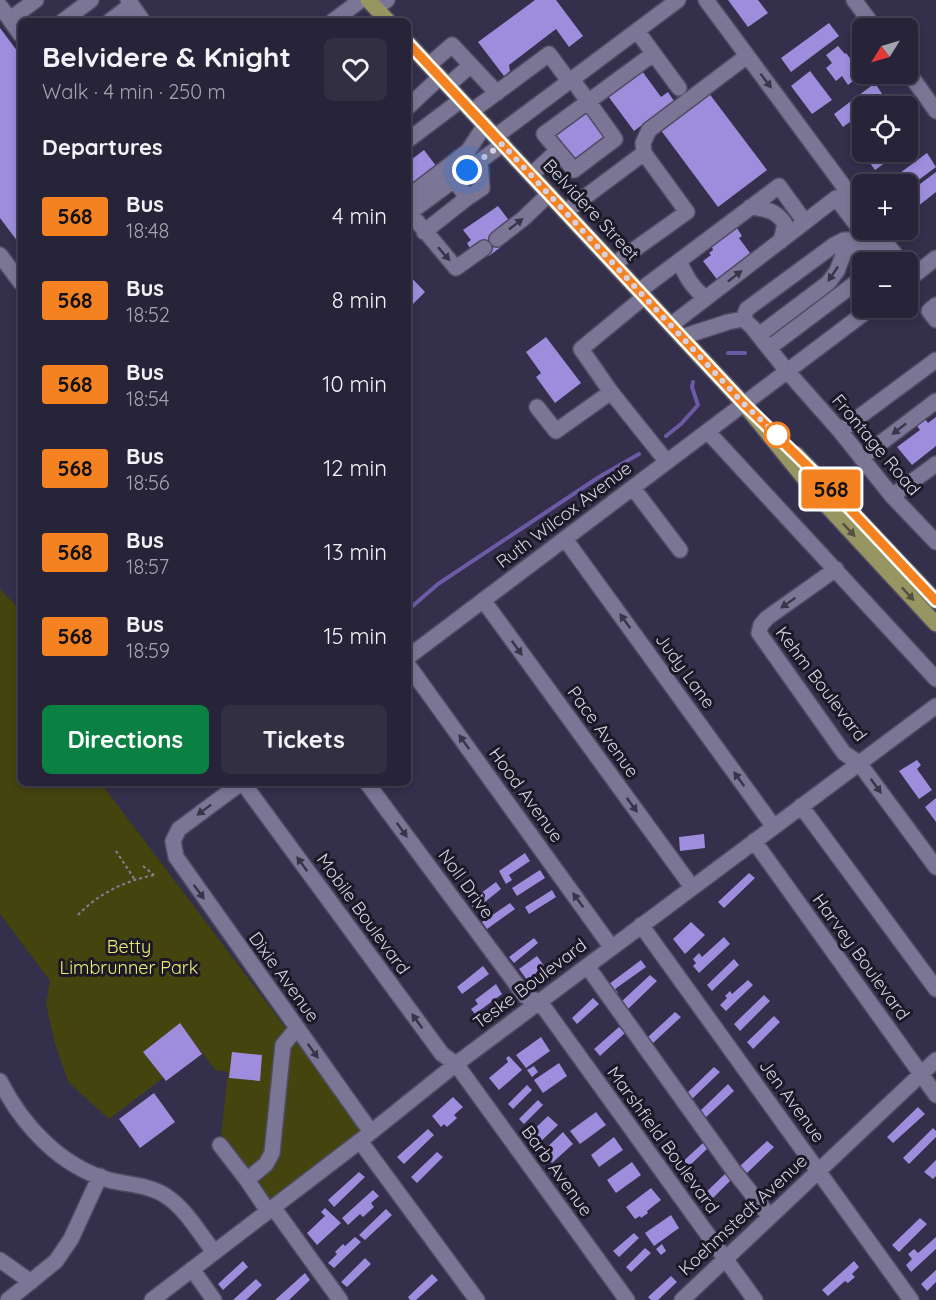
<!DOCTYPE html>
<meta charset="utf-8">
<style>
body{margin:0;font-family:Quicksand,sans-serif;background:#332f43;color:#f1f3f6;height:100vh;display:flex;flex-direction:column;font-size:22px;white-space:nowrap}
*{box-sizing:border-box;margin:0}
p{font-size:20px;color:#a4a4ae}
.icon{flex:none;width:33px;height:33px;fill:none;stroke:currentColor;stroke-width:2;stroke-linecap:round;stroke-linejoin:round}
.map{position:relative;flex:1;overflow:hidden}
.side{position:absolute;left:18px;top:18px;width:393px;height:768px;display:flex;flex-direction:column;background:#272338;border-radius:9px;box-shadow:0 3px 9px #0003,0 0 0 2px #434053}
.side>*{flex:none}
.badge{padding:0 12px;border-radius:4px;font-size:21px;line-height:39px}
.needle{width:39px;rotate:233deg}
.fabs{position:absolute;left:852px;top:18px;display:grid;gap:12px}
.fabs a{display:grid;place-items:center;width:66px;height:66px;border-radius:9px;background:#272338;box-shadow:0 3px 9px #0003,0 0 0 2px #434053;font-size:30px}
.you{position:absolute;width:30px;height:30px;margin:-15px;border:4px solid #fff;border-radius:50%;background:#1a73e8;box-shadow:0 0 0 9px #1a73e833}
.map>.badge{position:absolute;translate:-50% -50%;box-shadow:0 0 0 3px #fff}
h2{padding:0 24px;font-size:22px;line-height:54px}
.round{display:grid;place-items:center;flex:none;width:63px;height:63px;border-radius:9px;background:#332f43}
.head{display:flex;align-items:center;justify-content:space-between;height:102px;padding:0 24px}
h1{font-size:28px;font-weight:700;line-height:45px}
.primary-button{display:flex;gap:12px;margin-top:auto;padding:12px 24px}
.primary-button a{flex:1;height:69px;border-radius:9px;background:#0b8043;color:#fff;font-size:24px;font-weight:700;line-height:69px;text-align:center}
.primary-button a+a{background:#332f43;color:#f1f3f6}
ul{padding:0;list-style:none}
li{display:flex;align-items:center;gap:18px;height:84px;padding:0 24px}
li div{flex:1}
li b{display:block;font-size:22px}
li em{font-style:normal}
li .badge{min-width:66px;font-weight:700;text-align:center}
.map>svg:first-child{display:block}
.green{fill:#44440f}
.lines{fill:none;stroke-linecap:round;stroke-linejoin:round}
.stream{stroke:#6c5aa5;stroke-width:4}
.building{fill:#9d8ddc}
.minor-casing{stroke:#504b62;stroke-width:18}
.major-casing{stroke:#504b62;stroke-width:18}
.path{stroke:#858198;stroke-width:2;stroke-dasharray:3 3;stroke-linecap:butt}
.minor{stroke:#7b7696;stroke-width:15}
.major{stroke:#979662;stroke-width:15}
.oneway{fill:#383548}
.oneway2{fill:#535141}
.line-casing{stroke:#fff;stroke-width:14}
.line{stroke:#f58220;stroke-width:9}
.walk{stroke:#d4d2e4;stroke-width:6;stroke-dasharray:0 10.8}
.stop-dot{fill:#fff;stroke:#f58220;stroke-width:3}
.labels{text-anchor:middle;stroke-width:6;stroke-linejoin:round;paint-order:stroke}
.street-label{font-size:18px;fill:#d4d2e4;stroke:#1b1926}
.park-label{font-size:18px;fill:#ebec71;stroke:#1b1926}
</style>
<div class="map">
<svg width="936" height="1300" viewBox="0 0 936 1300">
<rect width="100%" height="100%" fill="#342f4b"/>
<path class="green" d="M0 589 21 611V783H101L364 1132 271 1201 221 1135 228 1072 215 1070 180 1024 143 1052 163 1078 109 1119 69 1083 55 1044 46 1004 50 981 0 914Z"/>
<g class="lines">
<path class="stream" d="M728 353H745
M666 436 681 424 698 405 692 387 693 382
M408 610 438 584 599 477 639 454"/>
</g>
<path class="building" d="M535 0H556L583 36 569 47 556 29 509 65 510 71 504 76 478 42Z
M728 0H758L768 13 748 27Z
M829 23 839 36 791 72 781 58Z
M0 28 21 56V246L0 218Z
M838 46 845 54 846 53 862 74 848 85 842 76 836 81 826 68 832 63 826 55Z
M642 71 661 97 668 92 674 101 634 131 608 96Z
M810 71 832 100 812 114 791 86Z
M875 83 884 97 871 106H862V113L843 127 834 114Z
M708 92 767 170 718 207 660 129Z
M587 112 608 140 575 164 554 136Z
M908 128 916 139 908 146Z
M862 133V153L853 140Z
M424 150 440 171 408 192V162Z
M872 152H900L875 170 865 156Z
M927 153 936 167 908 188V184H885Z
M936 172V192L908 214V193Z
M498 206 511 223 494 235 502 246 489 256 482 245 477 248 475 245 470 248 467 243 471 240 463 230Z
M737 228 742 236 739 238 753 257 719 282 703 261 711 255 709 253 713 250 712 247Z
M408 274 425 292 408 309Z
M546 337 581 383 555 403 536 377 541 373 526 352Z
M923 416 928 423 936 417V446L912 465 897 447 920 430 914 422Z
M917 760 921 765 917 769 932 790 919 799 899 771Z
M936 798V822L925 807Z
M704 834 705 848 680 851 679 837Z
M525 853 530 861 509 875 512 880 506 884 499 871Z
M540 870 545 878 517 896 512 888Z
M749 873 755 878 724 908 718 902Z
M496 882 501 889 475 910 469 902Z
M552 890 556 897 529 914 525 907Z
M510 903 515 909 487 929 482 922Z
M691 922 705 935 685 954 673 939Z
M724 937 730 944 699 973 693 966 696 963 693 959 699 953 702 957Z
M534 938 538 943 514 963 509 957Z
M537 956 545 967 527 980 519 969Z
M734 959 739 965 712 991 707 985Z
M641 960 646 967 615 989 618 993 614 996 609 984Z
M483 966 489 974 462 994 457 987Z
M650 975 657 981 628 1009 621 1002Z
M748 980 753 985 726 1011 720 1005 727 998 725 996 730 991 732 994Z
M496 984 502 994 475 1014 471 1009 478 1004 475 1000Z
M764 995 770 1001 740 1031 734 1024Z
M593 998 599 1004 577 1024 572 1018Z
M675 1012 681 1017 653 1043 648 1037Z
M774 1016 780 1022 753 1049 747 1042Z
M180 1023 202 1054 166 1081 143 1052Z
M619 1027 625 1033 600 1056 594 1049Z
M541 1037 550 1051 526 1068 516 1055Z
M232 1052 262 1055 260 1081 229 1078Z
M509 1056 522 1070 499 1090 489 1078 508 1062 506 1058Z
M559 1063 567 1076 543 1093 534 1080Z
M534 1066 538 1072 532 1077 527 1070Z
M714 1067 720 1072 692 1099 687 1093Z
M728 1084 734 1091 705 1118 699 1112Z
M527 1085 532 1090 513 1109 508 1104Z
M154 1093 175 1122 140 1148 119 1119Z
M453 1097 463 1107 454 1115 457 1118 447 1127 444 1124 441 1127 432 1116Z
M538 1100 543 1105 524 1124 519 1119Z
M918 1107 925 1114 893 1143 887 1137Z
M596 1112 606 1125 580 1144 570 1131Z
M548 1116 558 1125 537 1145 528 1135Z
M933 1128 936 1131V1137L909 1164 903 1158Z
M428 1129 434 1135 404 1164 397 1157Z
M563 1132 573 1144 552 1163 542 1152Z
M614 1137 623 1150 599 1167 591 1155Z
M767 1141 774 1147 747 1173 740 1166Z
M703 1143 708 1148 684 1171 679 1165Z
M437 1152 443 1157 417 1183 411 1177Z
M936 1160V1176L933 1179 924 1172Z
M632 1162 641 1175 616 1193 607 1180Z
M359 1172 365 1177 334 1207 328 1200Z
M727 1172 733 1178 707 1204 701 1197Z
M651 1188 661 1200 647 1211 648 1213 641 1218 640 1216 635 1219 626 1207Z
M373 1190 379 1196 371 1203 374 1207 363 1217 360 1214 348 1225 342 1218Z
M750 1202 755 1208 729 1233 724 1228Z
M325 1208 341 1223 317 1245 307 1233 325 1216 321 1212Z
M386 1209 392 1215 365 1240 359 1235Z
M671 1215 679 1228 654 1246 645 1233Z
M920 1218 927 1224 899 1252 892 1245Z
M634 1233 639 1238 619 1257 613 1251Z
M355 1237 361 1242 334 1268 328 1263 337 1254 335 1252 343 1244 345 1246Z
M936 1237V1249L911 1272 906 1265 912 1259 908 1254 914 1249 918 1253Z
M662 1244 666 1251 661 1255 656 1249Z
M645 1248 651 1253 631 1272 626 1267Z
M365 1258 371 1264 347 1287 341 1282Z
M243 1261 248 1267 223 1290 218 1284Z
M854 1261 859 1267 852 1274 855 1277 848 1283 845 1281 828 1296 822 1290Z
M936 1270V1282L927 1291 921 1284Z
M305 1273 310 1280 289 1300H275Z
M432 1274 438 1280 416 1300H410L408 1297Z
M671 1276 677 1282 658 1300H651L648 1297Z
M256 1279 262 1285 246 1300H233Z"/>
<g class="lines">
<defs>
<path id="minor" d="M128 0 143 21
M706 0 862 211
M854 0 875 28
M0 6 21 35
M376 8 387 0
M10 19 36 0
M63 21 91 0
M110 21 131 5
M333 21 361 0
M637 31 679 88
M429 65 452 45 497 93
M908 72 936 111
M572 79C586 99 601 119 615 139L574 170 544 134 653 54
M448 85 471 65
M408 107 440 77
M472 111 549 54 569 81
M496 136 678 0
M408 140 461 100
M644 153 643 143 649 130 747 56
M531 175 557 151
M408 197 468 151 485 125
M467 198 482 188 480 161
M750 207C766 209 776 210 785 224L781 241
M565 212 644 153 687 212 614 264
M410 213 456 268 484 248
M408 214 503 144
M805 222 836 198 885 262
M876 230 901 262
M424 232 467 198 455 180
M497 239 524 218 549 194
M0 255 21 283
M679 261C686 276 692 288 706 298
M908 280 936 258
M639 291 779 186 805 222 671 325
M644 297 581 349 611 392 667 462
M936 305 929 311 936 320
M743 319 747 309 834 245 844 240H850L853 243
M759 335 828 283 837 271 845 250 851 246 857 247 867 262
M682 337 728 322 743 319 752 327 787 371 840 431 892 496 936 542
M769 348 862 278
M537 407 556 431 611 392
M840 431 936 360
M708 432 936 679
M861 458 936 401
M633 488 680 550
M892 496 936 464
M565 539 774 827
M836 569 767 618 761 625 759 633 844 753 859 763 936 867
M483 600 692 887
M408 657 871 308
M408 665 612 948
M241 783 179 829 173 841 176 857 371 1132
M243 783 442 1054 456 1064 627 1300
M367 783 525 996 540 1002 755 1300
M801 806 936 989
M754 841 936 1095
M641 925 911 1300
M587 966 733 1170 770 1217
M0 1081C22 1125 60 1166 109 1180 128 1185 150 1185 166 1196 186 1209 200 1234 214 1252
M360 1141 477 1300
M220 1145 247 1180
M273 1207 340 1300
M268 1211 247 1180 266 1164 272 1153 283 1045 297 1028
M0 1260 31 1282
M192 1269 214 1300
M8 1300 56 1261 71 1239 100 1176
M152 1300 360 1141 456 1064 936 706
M682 1300 936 1060"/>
<path id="major" d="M368 0 388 21
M408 43 744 404 825 504 936 624
M796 454 936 601"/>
</defs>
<use href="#minor" class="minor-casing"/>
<use href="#major" class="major-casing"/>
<path class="path" d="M116 851 135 880
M143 866 154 875
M78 915C99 893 125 881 154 875"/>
<use href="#minor" class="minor"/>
<use href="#major" class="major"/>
</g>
<defs><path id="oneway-solid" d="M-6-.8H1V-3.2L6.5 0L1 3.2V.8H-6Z" transform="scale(1.5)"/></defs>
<g class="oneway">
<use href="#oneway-solid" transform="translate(766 81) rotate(53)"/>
<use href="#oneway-solid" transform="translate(516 224) rotate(-38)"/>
<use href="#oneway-solid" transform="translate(444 254) rotate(49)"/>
<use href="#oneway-solid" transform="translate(833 274) rotate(124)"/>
<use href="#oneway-solid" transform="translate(735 276) rotate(-38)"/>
<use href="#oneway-solid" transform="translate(899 429) rotate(142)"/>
<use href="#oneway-solid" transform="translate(788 603) rotate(145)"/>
<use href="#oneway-solid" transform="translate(625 621) rotate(-126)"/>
<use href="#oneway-solid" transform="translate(517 648) rotate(54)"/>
<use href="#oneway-solid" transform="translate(464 742) rotate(-126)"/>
<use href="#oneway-solid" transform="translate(739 779) rotate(-126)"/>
<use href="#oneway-solid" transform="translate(876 786) rotate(54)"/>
<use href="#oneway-solid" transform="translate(632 805) rotate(54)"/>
<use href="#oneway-solid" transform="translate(204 810) rotate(143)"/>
<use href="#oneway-solid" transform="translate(402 830) rotate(54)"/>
<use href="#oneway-solid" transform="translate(302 864) rotate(-126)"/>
<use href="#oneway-solid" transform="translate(199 892) rotate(54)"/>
<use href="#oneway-solid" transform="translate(578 900) rotate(-126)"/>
<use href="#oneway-solid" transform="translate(417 1021) rotate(-126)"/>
<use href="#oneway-solid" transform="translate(313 1051) rotate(54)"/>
</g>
<g class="oneway2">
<use href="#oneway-solid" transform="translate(849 530) rotate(47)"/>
<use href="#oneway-solid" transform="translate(908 594) rotate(47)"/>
</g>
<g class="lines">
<defs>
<path id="line" d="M408 43 744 404 832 490 936 601"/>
</defs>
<use href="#line" class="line-casing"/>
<use href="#line" class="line"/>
<path class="walk" d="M467 170 502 144 744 404 777 435"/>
</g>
<circle class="stop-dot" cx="777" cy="435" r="12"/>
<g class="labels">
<g class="street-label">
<text transform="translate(591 210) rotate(47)" y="6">Belvidere Street</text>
<text transform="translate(876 445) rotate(50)" y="6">Frontage Road</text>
<text transform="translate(564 515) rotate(-37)" y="6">Ruth Wilcox Avenue</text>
<text transform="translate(685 671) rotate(54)" y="6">Judy Lane</text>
<text transform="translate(821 684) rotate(53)" y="6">Kehm Boulevard</text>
<text transform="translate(603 732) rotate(54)" y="6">Pace Avenue</text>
<text transform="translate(526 795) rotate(54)" y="6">Hood Avenue</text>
<text transform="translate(466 884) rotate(54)" y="6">Noll Drive</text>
<text transform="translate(363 914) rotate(54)" y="6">Mobile Boulevard</text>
<text transform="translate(861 957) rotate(54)" y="6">Harvey Boulevard</text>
<text transform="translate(284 977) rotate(54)" y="6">Dixie Avenue</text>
<text transform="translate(530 984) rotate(-37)" y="6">Teske Boulevard</text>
<text transform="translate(792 1101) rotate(54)" y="6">Jen Avenue</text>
<text transform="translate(663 1140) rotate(54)" y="6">Marshfield Boulevard</text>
<text transform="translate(557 1171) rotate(54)" y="6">Barb Avenue</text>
<text transform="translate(743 1215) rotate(-43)" y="6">Koehmstedt Avenue</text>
</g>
<g class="park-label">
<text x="129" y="953">Betty<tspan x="129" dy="21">Limbrunner Park</tspan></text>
</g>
</g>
</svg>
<div class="fabs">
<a><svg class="needle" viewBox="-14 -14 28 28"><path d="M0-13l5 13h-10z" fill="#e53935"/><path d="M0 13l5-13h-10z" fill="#a4a4ae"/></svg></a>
<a><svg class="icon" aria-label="locate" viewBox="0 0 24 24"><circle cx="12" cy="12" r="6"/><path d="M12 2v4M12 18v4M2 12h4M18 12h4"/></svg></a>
<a>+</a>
<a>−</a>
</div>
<div class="you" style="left:467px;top:170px"></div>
<b class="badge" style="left:831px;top:489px;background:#f58220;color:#111">568</b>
<section class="side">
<div class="head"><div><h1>Belvidere &amp; Knight</h1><p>Walk · 4 min · 250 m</p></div><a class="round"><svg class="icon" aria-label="heart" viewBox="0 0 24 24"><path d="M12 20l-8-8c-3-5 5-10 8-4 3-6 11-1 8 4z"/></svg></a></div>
<h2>Departures</h2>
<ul>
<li><span class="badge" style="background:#f58220;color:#111">568</span><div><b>Bus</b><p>18:48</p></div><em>4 min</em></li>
<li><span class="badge" style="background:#f58220;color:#111">568</span><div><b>Bus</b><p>18:52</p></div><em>8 min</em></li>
<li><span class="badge" style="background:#f58220;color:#111">568</span><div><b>Bus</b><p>18:54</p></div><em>10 min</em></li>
<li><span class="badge" style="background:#f58220;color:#111">568</span><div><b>Bus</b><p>18:56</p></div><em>12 min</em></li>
<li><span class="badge" style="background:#f58220;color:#111">568</span><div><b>Bus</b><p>18:57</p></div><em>13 min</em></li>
<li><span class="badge" style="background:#f58220;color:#111">568</span><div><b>Bus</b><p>18:59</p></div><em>15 min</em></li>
</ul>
<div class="primary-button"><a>Directions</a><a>Tickets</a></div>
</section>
</div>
